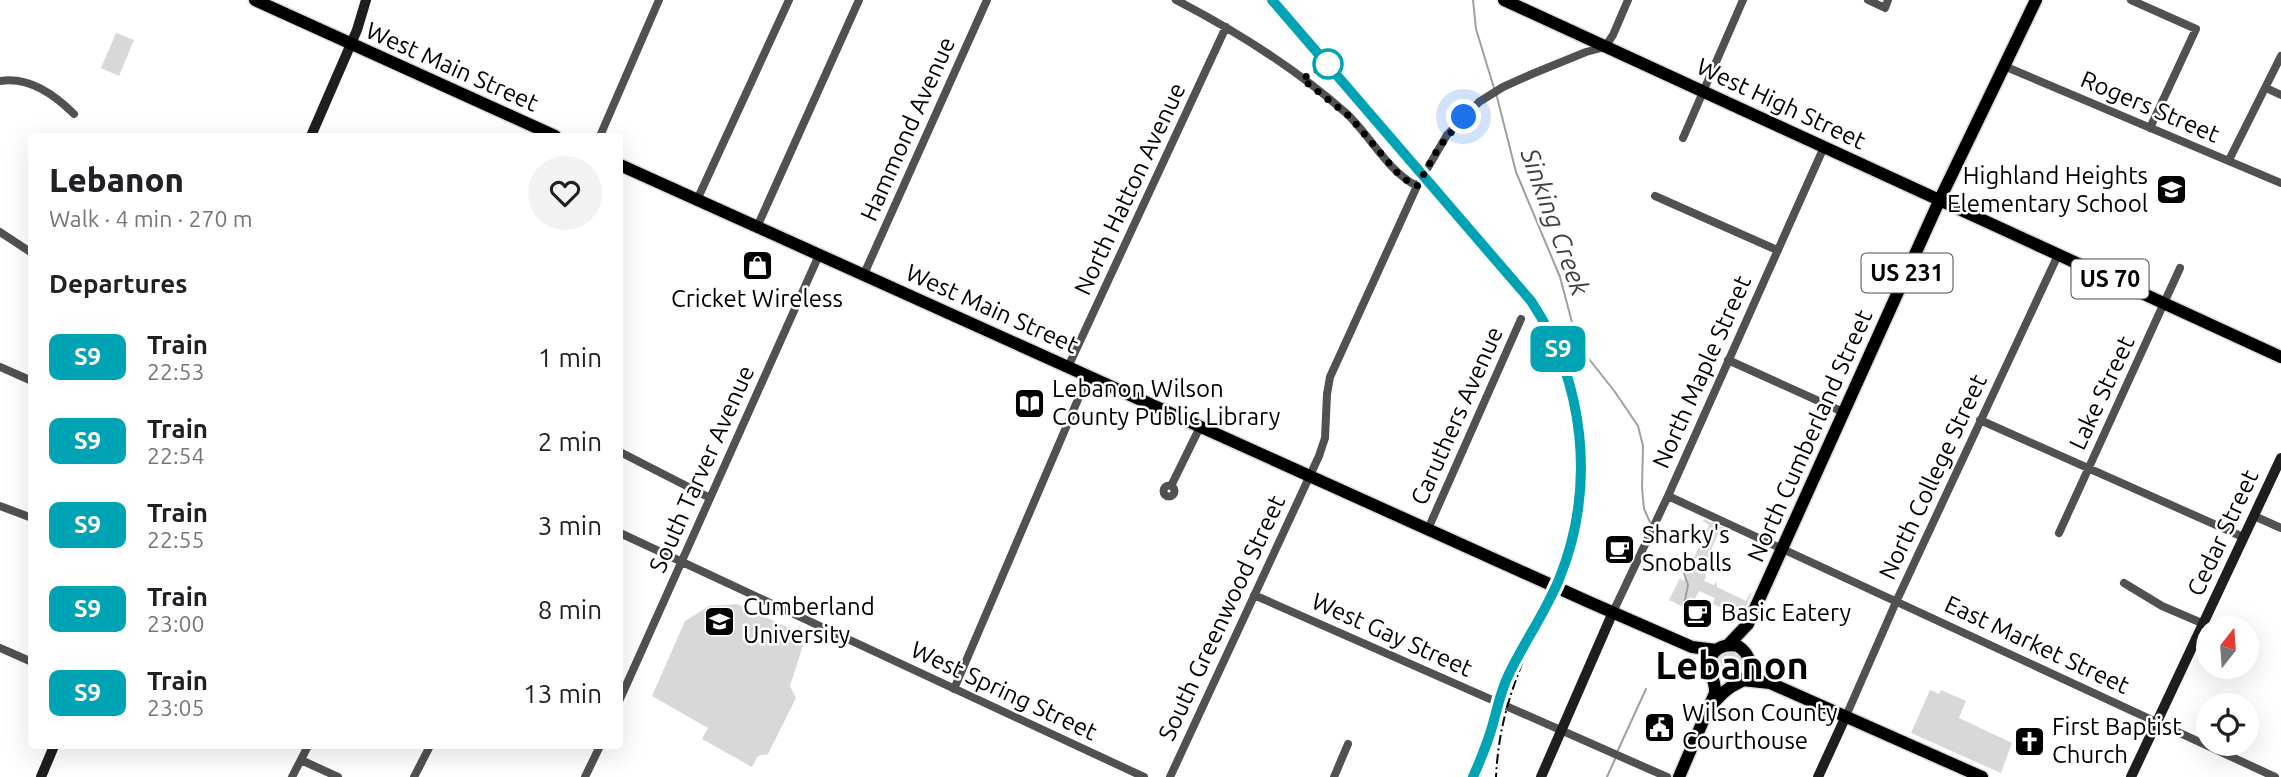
<!DOCTYPE html>
<meta charset="utf-8">
<style>
body{margin:0;font-family:Ubuntu,sans-serif;background:#f2f2f2;color:#202124;height:100vh;display:flex;flex-direction:column;font-size:26px;white-space:nowrap}
*{box-sizing:border-box;margin:0}
p{font-size:23px;color:#757577}
.icon{flex:none;width:38px;height:38px;fill:none;stroke:currentColor;stroke-width:2;stroke-linecap:round;stroke-linejoin:round}
.map{position:relative;flex:1;overflow:hidden}
.drawer{position:absolute;left:28px;top:133px;width:595px;height:616px;display:flex;flex-direction:column;background:#fff;border-radius:7px;box-shadow:0 7px 28px #0002}
.drawer>*{flex:none}
.badge{padding:0 14px;border-radius:10px;font-size:24px;line-height:46px}
.needle{width:46px;rotate:17deg}
.fabs{position:absolute;left:2196px;top:616px;display:grid;gap:14px}
.fabs a{display:grid;place-items:center;width:63px;height:63px;border-radius:50%;background:#fff;box-shadow:0 7px 28px #0002;font-size:35px}
.you{position:absolute;width:35px;height:35px;margin:-18px;border:5px solid #fff;border-radius:50%;background:#1a73e8;box-shadow:0 0 0 10px #1a73e833}
.map>.badge{position:absolute;translate:-50% -50%;box-shadow:0 0 0 4px #fff}
h2{padding:0 21px;font-size:26px;line-height:63px}
.round{display:grid;place-items:center;flex:none;width:74px;height:74px;border-radius:37px;background:#f2f2f2}
.headline{display:flex;align-items:center;justify-content:space-between;height:119px;padding:0 21px}
h1{font-size:33px;font-weight:800;line-height:52px}
ul{padding:0;list-style:none}
li{display:flex;align-items:center;gap:21px;height:84px;padding:0 21px}
li div{flex:1}
li b{display:block;font-size:26px}
li em{font-style:normal}
li .badge{min-width:77px;font-weight:700;text-align:center}
.map>svg:first-child{display:block}
.green{fill:#d8d8d8}
.lines{fill:none;stroke-linecap:round;stroke-linejoin:round}
.stream{stroke:#9f9f9f;stroke-width:2}
.primary-casing{stroke:#dbdbdb;stroke-width:15}
.street{stroke:#515151;stroke-width:8}
.secondary{stroke:#1e1e1e;stroke-width:10}
.primary{stroke:#000;stroke-width:12}
.rail{stroke:#000;stroke-width:2;stroke-dasharray:10 3.5 2 3.5;stroke-linecap:butt}
.line-casing{stroke:#fff;stroke-width:16}
.line{stroke:#00a3b4;stroke-width:10}
.walk{stroke:#000;stroke-width:7;stroke-dasharray:0 12.6}
.stop-dot{fill:#fff;stroke:#00a3b4;stroke-width:3.5}
.labels{text-anchor:middle;stroke-width:5;stroke-linejoin:round;paint-order:stroke}
.shield{fill:#fff;stroke:#4c4c4c;stroke-width:2}
.shield-label{font-size:23px;font-weight:bold;fill:#000}
.street-label{font-size:24px;fill:#000;stroke:#fff}
.poi-label{font-size:24px;fill:#000;stroke:#fff;text-anchor:start}
.water-label{font-size:26px;font-style:italic;fill:#404040;stroke:#fff}
.town-label{font-size:38px;font-weight:bold;fill:#000;stroke:#fff}
</style>
<div class="map">
<svg width="2281" height="777" viewBox="0 0 2281 777">
<rect width="100%" height="100%" fill="#fff"/>
<path class="green" d="M116 33 134 40 119 76 101 68Z
M1704 519 1726 529V533L1719 531 1703 570 1706 576 1704 581 1714 585 1716 581 1717 587 1746 601 1750 593H1752L1741 617 1713 604 1715 598 1699 591 1695 599 1690 597 1686 608 1669 600 1680 578 1683 581 1709 525 1703 521Z
M737 604 806 636 790 686 796 698 768 754 758 756 752 767 702 739 708 728 652 696 685 621 709 606Z
M1717 665a13 13 0 1 1 26 0a13 13 0 1 1-26 0Z
M1930 690 1939 694 1941 690 1966 701 1959 718 2012 743 2001 773 1911 733Z"/>
<g class="lines">
<path class="stream" d="M1473 0 1476 29 1494 88
M1496 93 1516 172 1560 277 1578 345 1615 392 1638 426 1643 446 1642 488 1644 509 1650 522
M1684 573 1688 585 1684 605
M1618 750 1646 689
M1607 777 1615 759"/>
<defs>
<path id="primary" d="M255 0 555 136
M1504 0 2281 357
M620 165 1589 602 1692 647 1716 650
M1728 645 1748 624 1940 199 2036 0
M1742 680 1770 683 1982 777
M1679 777 1715 693C1716 683 1710 675 1710 665 1710 649 1724 643 1738 646 1750 654 1755 669 1743 680 1738 684 1732 685 1728 689 1722 693 1717 700 1711 705"/>
</defs>
<use href="#primary" class="primary-casing"/>
<path class="street" d="M1176 0C1234 30 1296 69 1346 113 1370 135 1387 171 1417 186
M1868 0 1885 8 1888 0
M2131 0 2196 29 2150 128
M2004 66 2281 183
M0 81C29 76 54 94 74 114
M2266 88 2281 95
M600 136 659 0
M1683 138 1743 0
M2229 160 2281 56
M1655 196 1777 250
M697 200 789 0
M757 227 859 0
M0 232 32 253
M864 274 987 0
M1728 360 1843 412
M0 367 32 381
M1068 367 1226 27
M1980 420 2243 537
M620 452 710 498
M1163.5 491a5.5 5.5 0 1 1 11 0a5.5 5.5 0 1 1-11 0Z
M1171 486 1200 427
M1668 496 2275 777
M0 506 32 518
M2254 516 2281 528
M1428 529 1521 319
M620 533 1144 777
M2059 533 2180 268
M2124 583 2162 606 2204 624
M1254 595 1667 777
M1613 612 1668 496 1824 147
M0 648 32 662
M954 689 1088 376
M620 699 819 255
M1846 716 1896 602 2058 255
M301 760 338 777
M292 777 308 746
M414 777 430 746
M585 777 600 746
M1170 777 1319 456 1325 438 1327 394 1330 377 1417 186 1447 135 1479 102 1503 87 1532 74 1586 52 1605 47 1613 35 1628 0
M1334 777 1348 744"/>
<path class="secondary" d="M311 136 357 30 366 0
M41 777 54 746
M1541 777 1613 612
M1818 777 1846 716
M2131 777 2281 458"/>
<use href="#primary" class="primary"/>
<path class="rail" d="M1272 0 1517 283C1529 298 1541 314 1550 331 1587 406 1591 497 1560 575 1531 649 1500 694 1496 777
M1473 777 1493 724"/>
</g>
<g class="lines">
<defs>
<path id="line" d="M1272 0 1531 301C1585 382 1596 486 1560 577 1546 612 1524 642 1508 676 1500 693 1497 710 1492 727 1487 745 1480 761 1473 777"/>
</defs>
<use href="#line" class="line-casing"/>
<use href="#line" class="line"/>
<path class="walk" d="M1328 64 1302 79 1349 116 1401 177 1417 186 1439 147 1464 117"/>
</g>
<defs>
<symbol id="school-square" viewBox="-11 -11 22 22"><rect x="-9" y="-9" width="18" height="18" rx="4" fill="#000" stroke="#fff"/><path d="M0-5L7-2L0 1L-7-2ZM-4 1L0 2.5L4 1V4Q0 6-4 4Z" fill="#fff"/></symbol>
<symbol id="shop-square" viewBox="-11 -11 22 22"><rect x="-9" y="-9" width="18" height="18" rx="4" fill="#000" stroke="#fff"/><path d="M-5-2.5h2.3a2.7 3.5 0 0 1 5.4 0H5L5.5 6h-11ZM-1.5-2.5h3a1.5 2.3 0 0 0-3 0Z" fill="#fff"/></symbol>
<symbol id="library-square" viewBox="-11 -11 22 22"><rect x="-9" y="-9" width="18" height="18" rx="4" fill="#000" stroke="#fff"/><path d="M-6-4Q-3-5.5-.7-3.5V5Q-3 3-6 4ZM6-4Q3-5.5 .7-3.5V5Q3 3 6 4Z" fill="#fff"/></symbol>
<symbol id="cafe-square" viewBox="-11 -11 22 22"><rect x="-9" y="-9" width="18" height="18" rx="4" fill="#000" stroke="#fff"/><path d="M-5.5-4.5H6V0H3Q3 3.5 0 3.5H-2.5Q-5.5 3.5-5.5 0ZM3-3.2v2h1.7v-2ZM-6 4.5H4V6H-6Z" fill="#fff"/></symbol>
<symbol id="university-square" viewBox="-11 -11 22 22"><rect x="-9" y="-9" width="18" height="18" rx="4" fill="#000" stroke="#fff"/><path d="M0-5L7-2L0 1L-7-2ZM-4 1L0 2.5L4 1V4Q0 6-4 4Z" fill="#fff"/></symbol>
<symbol id="civic-square" viewBox="-11 -11 22 22"><rect x="-9" y="-9" width="18" height="18" rx="4" fill="#000" stroke="#fff"/><path d="M-.6-6.5H3V-4.5H.6V-3L4-1V1h2V6H-6V1h2V-1L-.6-3ZM-1.2 2.5V6h2.4V2.5Z" fill="#fff"/></symbol>
<symbol id="church-square" viewBox="-11 -11 22 22"><rect x="-9" y="-9" width="18" height="18" rx="4" fill="#000" stroke="#fff"/><path d="M-1.2-6h2.4v3.5h3.3v2.4h-3.3V6h-2.4V-.1h-3.3v-2.4h3.3Z" fill="#fff"/></symbol>
</defs>
<g fill-rule="evenodd">
<use href="#school-square" x="2154" y="172" width="35" height="35"/>
<use href="#shop-square" x="740" y="248" width="35" height="35"/>
<use href="#library-square" x="1012" y="386" width="35" height="35"/>
<use href="#cafe-square" x="1602" y="532" width="35" height="35"/>
<use href="#cafe-square" x="1680" y="596" width="35" height="35"/>
<use href="#university-square" x="702" y="604" width="35" height="35"/>
<use href="#civic-square" x="1642" y="710" width="35" height="35"/>
<use href="#church-square" x="2012" y="724" width="35" height="35"/>
</g>
<circle class="stop-dot" cx="1328" cy="64" r="14"/>
<g class="labels">
<g class="shield">
<rect x="1861.5" y="253.5" width="91" height="39" rx="5"/>
<rect x="2071.5" y="259.5" width="77" height="39" rx="5"/>
</g>
<g class="shield-label">
<text x="1907" y="281">US 231</text>
<text x="2110" y="287">US 70</text>
</g>
<g class="street-label">
<text transform="translate(452 67) rotate(24)" y="8">West Main Street</text>
<text transform="translate(1781 104) rotate(25)" y="8">West High Street</text>
<text transform="translate(2150 107) rotate(23)" y="8">Rogers Street</text>
<text transform="translate(908 129) rotate(-66)" y="8">Hammond Avenue</text>
<text transform="translate(1130 189) rotate(-65)" y="8">North Hatton Avenue</text>
<text transform="translate(992 309) rotate(24)" y="8">West Main Street</text>
<text transform="translate(1702 372) rotate(-66)" y="8">North Maple Street</text>
<text transform="translate(2102 393) rotate(-65)" y="8">Lake Street</text>
<text transform="translate(1457 416) rotate(-66)" y="8">Caruthers Avenue</text>
<text transform="translate(1810 436) rotate(-66)" y="8">North Cumberland Street</text>
<text transform="translate(702 469) rotate(-66)" y="8">South Tarver Avenue</text>
<text transform="translate(1933 477) rotate(-65)" y="8">North College Street</text>
<text transform="translate(2223 533) rotate(-65)" y="8">Cedar Street</text>
<text transform="translate(1222 618) rotate(-65)" y="8">South Greenwood Street</text>
<text transform="translate(1392 635) rotate(24)" y="8">West Gay Street</text>
<text transform="translate(2037 645) rotate(25)" y="8">East Market Street</text>
<text transform="translate(1004 691) rotate(25)" y="8">West Spring Street</text>
</g>
<g class="poi-label">
<text x="2148" y="184" text-anchor="end">Highland Heights<tspan x="2148" dy="28">Elementary School</tspan></text>
<text x="757" y="307" text-anchor="middle">Cricket Wireless</text>
<text x="1052" y="397">Lebanon Wilson<tspan x="1052" dy="28">County Public Library</tspan></text>
<text x="1642" y="543">Sharky's<tspan x="1642" dy="28">Snoballs</tspan></text>
<text x="743" y="615">Cumberland<tspan x="743" dy="28">University</tspan></text>
<text x="1721" y="621">Basic Eatery</text>
<text x="1682" y="721">Wilson County<tspan x="1682" dy="28">Courthouse</tspan></text>
<text x="2052" y="735">First Baptist<tspan x="2052" dy="28">Church</tspan></text>
</g>
<g class="water-label">
<text transform="translate(1555 222) rotate(70)" y="9">Sinking Creek</text>
</g>
<g class="town-label">
<text x="1732" y="679">Lebanon</text>
</g>
</g>
</svg>
<div class="fabs">
<a><svg class="needle" viewBox="-14 -14 28 28"><path d="M0-13l5 13h-10z" fill="#e53935"/><path d="M0 13l5-13h-10z" fill="#757577"/></svg></a>
<a><svg class="icon" aria-label="locate" viewBox="0 0 24 24"><circle cx="12" cy="12" r="6"/><path d="M12 2v4M12 18v4M2 12h4M18 12h4"/></svg></a>
</div>
<div class="you" style="left:1464px;top:117px"></div>
<b class="badge" style="left:1558px;top:349px;background:#00a3b4;color:#fff">S9</b>
<section class="drawer">
<div class="headline"><div><h1>Lebanon</h1><p>Walk · 4 min · 270 m</p></div><a class="round"><svg class="icon" aria-label="heart" viewBox="0 0 24 24"><path d="M12 20l-8-8c-3-5 5-10 8-4 3-6 11-1 8 4z"/></svg></a></div>
<h2>Departures</h2>
<ul>
<li><span class="badge" style="background:#00a3b4;color:#fff">S9</span><div><b>Train</b><p>22:53</p></div><em>1 min</em></li>
<li><span class="badge" style="background:#00a3b4;color:#fff">S9</span><div><b>Train</b><p>22:54</p></div><em>2 min</em></li>
<li><span class="badge" style="background:#00a3b4;color:#fff">S9</span><div><b>Train</b><p>22:55</p></div><em>3 min</em></li>
<li><span class="badge" style="background:#00a3b4;color:#fff">S9</span><div><b>Train</b><p>23:00</p></div><em>8 min</em></li>
<li><span class="badge" style="background:#00a3b4;color:#fff">S9</span><div><b>Train</b><p>23:05</p></div><em>13 min</em></li>
</ul>
</section>
</div>
